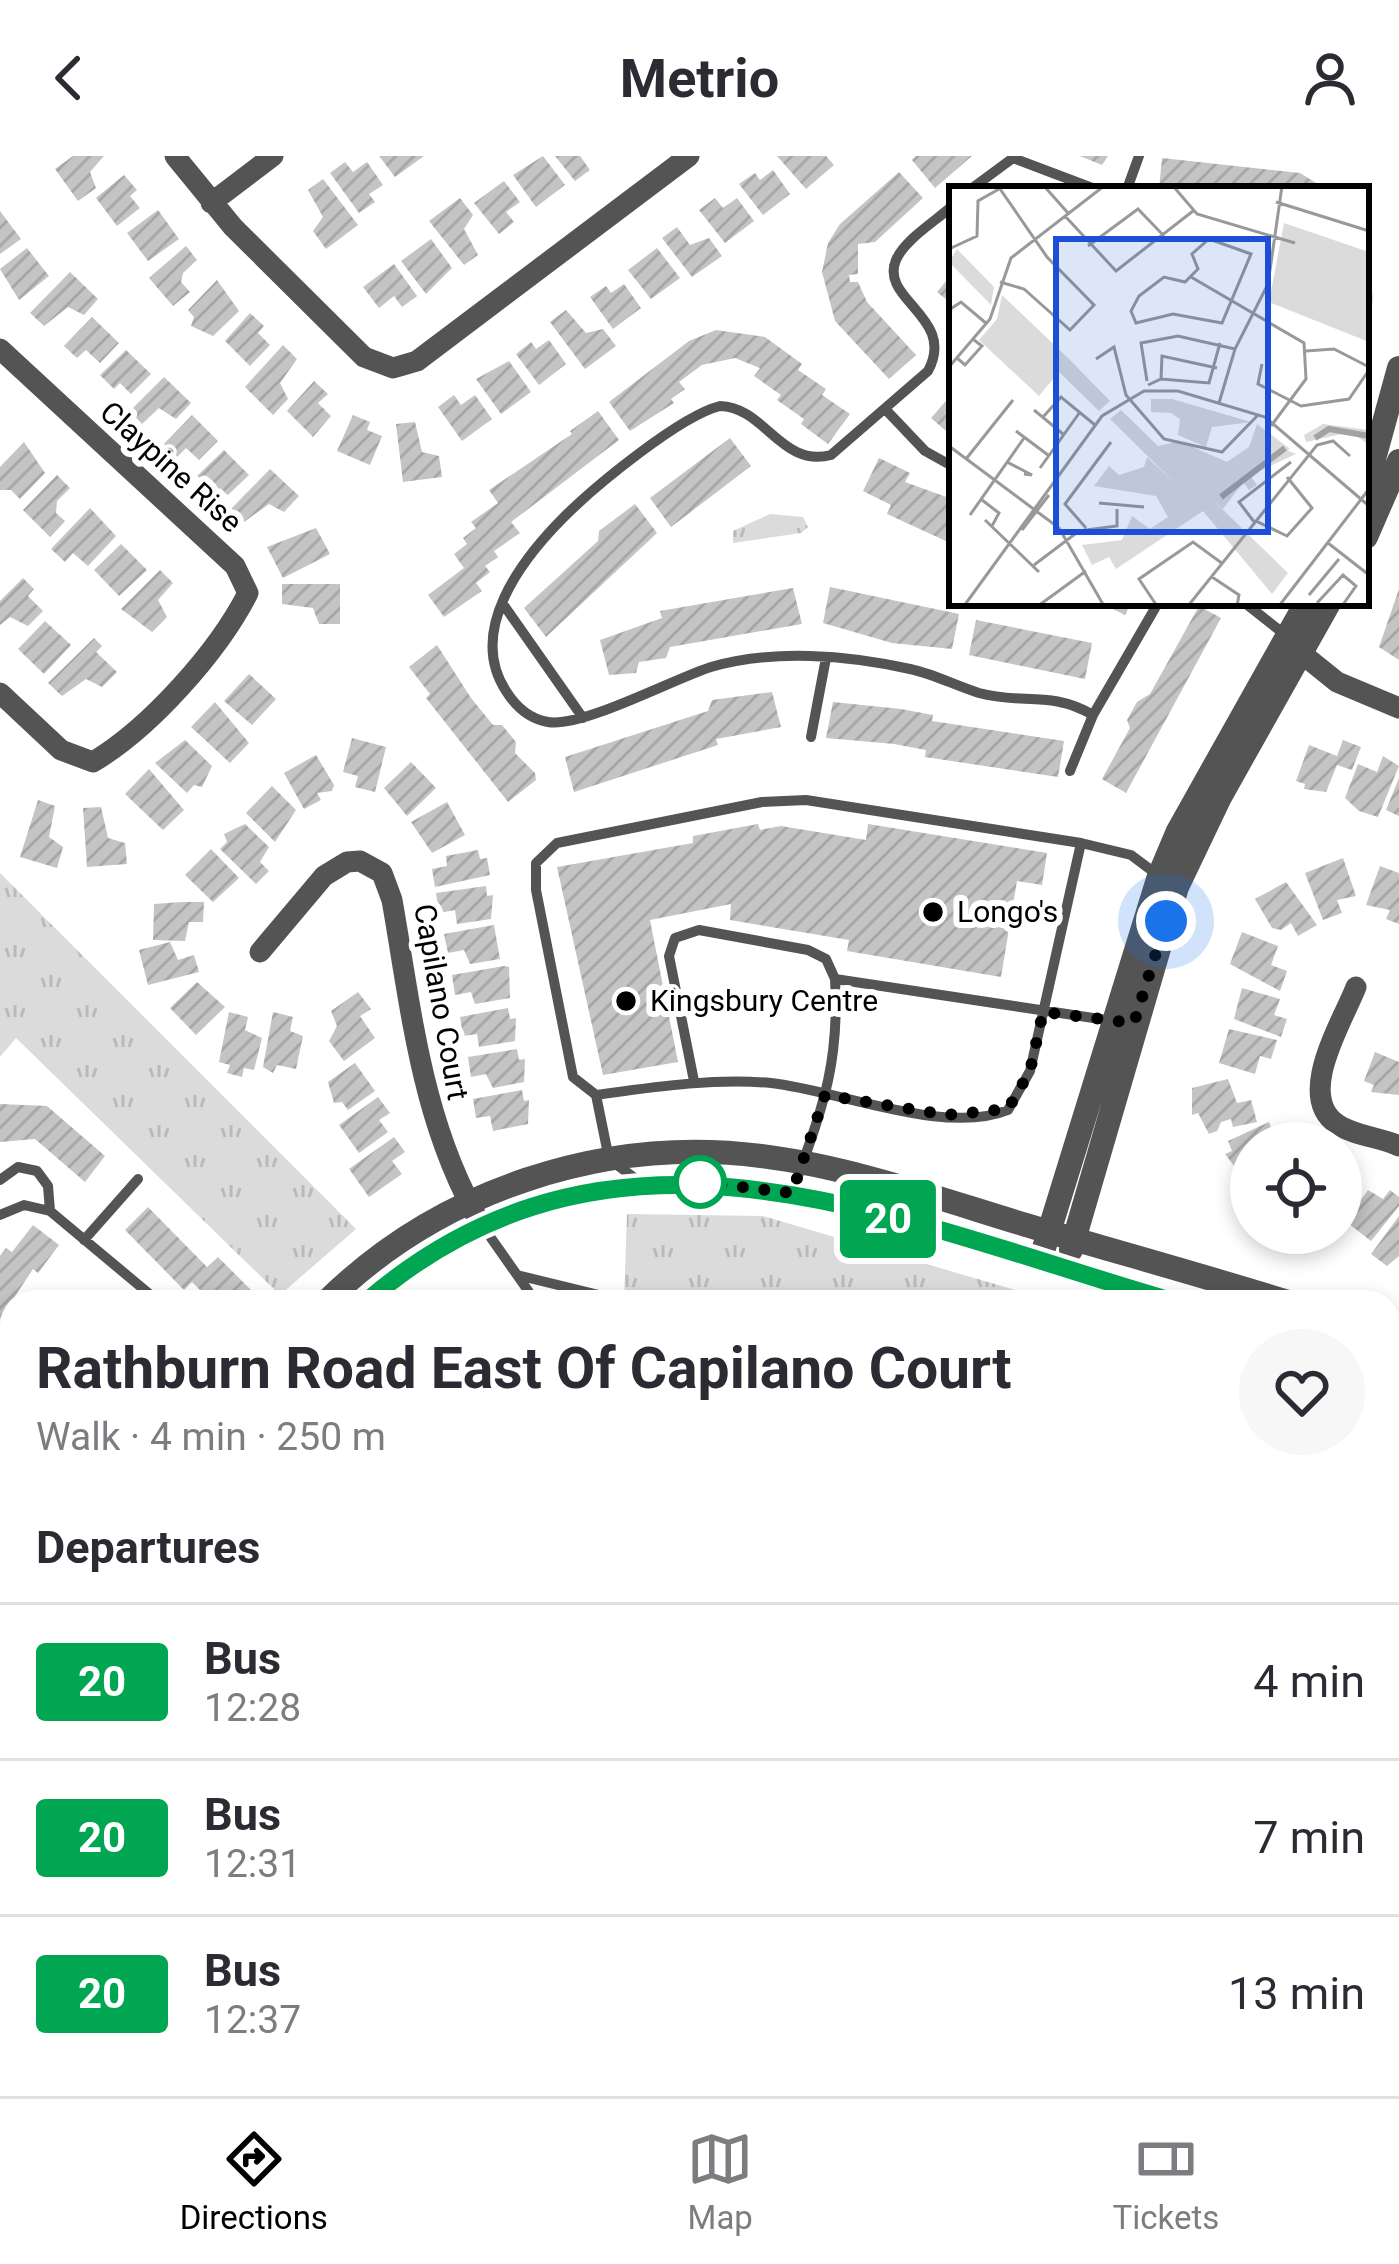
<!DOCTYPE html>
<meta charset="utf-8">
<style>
body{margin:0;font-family:Roboto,sans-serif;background:#f7f7f7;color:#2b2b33;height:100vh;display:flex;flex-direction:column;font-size:45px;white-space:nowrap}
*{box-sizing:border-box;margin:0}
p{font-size:39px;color:#7c7c81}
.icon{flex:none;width:66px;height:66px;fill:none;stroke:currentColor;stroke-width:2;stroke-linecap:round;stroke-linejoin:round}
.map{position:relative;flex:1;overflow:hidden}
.sheet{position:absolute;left:0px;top:1134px;width:1401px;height:807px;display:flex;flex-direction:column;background:#fff;border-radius:36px 36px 0 0;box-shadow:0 6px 18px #0003}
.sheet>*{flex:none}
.badge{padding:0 24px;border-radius:9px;font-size:42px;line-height:78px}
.fabs{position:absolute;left:1230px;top:966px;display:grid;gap:24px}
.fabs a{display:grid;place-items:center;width:132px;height:132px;border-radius:50%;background:#fff;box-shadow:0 6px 18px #0003;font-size:60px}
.you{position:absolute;width:60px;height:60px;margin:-30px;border:9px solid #fff;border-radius:50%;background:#1a73e8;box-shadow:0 0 0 18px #1a73e833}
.map>.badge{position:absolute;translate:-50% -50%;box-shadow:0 0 0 6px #fff}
h2{padding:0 36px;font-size:45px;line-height:108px}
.round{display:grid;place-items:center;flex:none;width:126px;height:126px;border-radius:63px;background:#f7f7f7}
.headline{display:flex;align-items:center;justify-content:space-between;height:204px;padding:0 36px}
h1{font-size:57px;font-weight:700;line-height:90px}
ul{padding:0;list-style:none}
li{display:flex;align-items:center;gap:36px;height:156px;padding:0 36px;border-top:3px solid #e1e1e2}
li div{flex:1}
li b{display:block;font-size:45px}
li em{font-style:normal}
li .badge{min-width:132px;font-weight:700;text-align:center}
header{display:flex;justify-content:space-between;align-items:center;height:156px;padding:0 36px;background:#fff;font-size:54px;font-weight:700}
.menu{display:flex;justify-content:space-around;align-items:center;height:168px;border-top:3px solid #e1e1e2;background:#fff;font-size:33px;color:#7c7c81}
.menu a{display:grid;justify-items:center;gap:6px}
.menu .current{color:#000}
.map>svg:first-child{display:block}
.grass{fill:url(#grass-tufts)}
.forest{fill:url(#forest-firs)}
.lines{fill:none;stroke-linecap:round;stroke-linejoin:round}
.stream{stroke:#a2a2a2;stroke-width:6}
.building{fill:url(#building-hatch)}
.service{stroke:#545454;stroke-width:10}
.minor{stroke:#545454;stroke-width:21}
.tertiary{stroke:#545454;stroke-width:24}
.line-casing{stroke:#fff;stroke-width:27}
.line{stroke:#00a651;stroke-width:18}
.walk{stroke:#000;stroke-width:12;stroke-dasharray:0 21.6}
.poi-dot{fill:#000;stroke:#fff;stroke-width:4.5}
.stop-dot{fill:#fff;stroke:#00a651;stroke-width:6}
.labels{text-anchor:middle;stroke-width:12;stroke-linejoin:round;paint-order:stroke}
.street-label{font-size:30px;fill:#000;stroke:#fff}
.poi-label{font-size:30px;fill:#000;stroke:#fff;text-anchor:start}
.inset-river{fill:none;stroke:#a2a2a2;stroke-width:6}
.inset-road{fill:none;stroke:#999;stroke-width:3}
.view{fill:#1d4ed8;fill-opacity:0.15;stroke:#1d4ed8;stroke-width:6}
.inset-edge{fill:none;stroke:#000;stroke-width:6}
</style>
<header><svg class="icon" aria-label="back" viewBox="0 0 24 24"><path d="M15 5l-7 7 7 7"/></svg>Metrio<svg class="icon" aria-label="person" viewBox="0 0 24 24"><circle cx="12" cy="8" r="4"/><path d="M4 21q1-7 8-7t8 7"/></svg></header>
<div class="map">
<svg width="1399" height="1940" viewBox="0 0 1399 1940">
<defs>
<pattern id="grass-tufts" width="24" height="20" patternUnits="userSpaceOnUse" patternTransform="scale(3)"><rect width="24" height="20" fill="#dbdbdb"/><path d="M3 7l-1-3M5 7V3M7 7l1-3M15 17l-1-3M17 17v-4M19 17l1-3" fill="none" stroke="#bababa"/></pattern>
<pattern id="forest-firs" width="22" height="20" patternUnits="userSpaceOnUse" patternTransform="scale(3)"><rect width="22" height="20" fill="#dbdbdb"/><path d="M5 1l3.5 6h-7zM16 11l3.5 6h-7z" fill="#bababa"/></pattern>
<pattern id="building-hatch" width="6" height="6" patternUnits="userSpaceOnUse" patternTransform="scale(3)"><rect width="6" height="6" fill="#c4c4c4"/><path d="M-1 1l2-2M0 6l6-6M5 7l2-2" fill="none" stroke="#a7a7a7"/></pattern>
</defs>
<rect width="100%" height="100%" fill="#fff"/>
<path class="grass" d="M770 358 803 361 808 371 801 377 733 387V375Z
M0 717 356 1073 280 1139 16 882 0 901Z
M627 1058 763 1060 1056 1146H624Z
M1389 1255 1399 1262V1451L1389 1457Z
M487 1929H810L798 1940H481Z
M1101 1929H1233L1244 1940H1112Z"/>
<path class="forest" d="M1399 1373V1487L1389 1493V1380Z"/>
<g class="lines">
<path class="stream" d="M1389 1467 1399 1457"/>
</g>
<path class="building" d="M73 0H104L90 16 96 32 78 45 55 13Z
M379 0H424L395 21Z
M543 0 565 29 536 51 513 19Z
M555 0H580L590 14 575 25Z
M777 0H826L834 9 806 33Z
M916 0H972L935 32 912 4Z
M1080 0H1108L1102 9Z
M1162 2 1300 17 1326 33H1159Z
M345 6 353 16 367 6 383 29 369 38 375 46 359 57 330 17Z
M773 14 790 38 763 59 739 28 755 17 760 24Z
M899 16 923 42 875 86 858 88V118L849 119 850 126H858L867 146 916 199 889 223 835 165 822 116 828 87 840 68Z
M124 19 137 34 130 40 140 52 117 70 96 42Z
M323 23 358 69 326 93 313 75 323 61 308 34Z
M504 25 520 46 506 56 514 66 499 78 474 47Z
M460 42 473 59 464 73 478 99 464 109 429 65Z
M715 42 723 52 737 42 754 65 725 87 699 54Z
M158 54 179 83 148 105 127 77Z
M0 55 21 83 0 98Z
M677 71 690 89 709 82 722 100 692 121 662 82Z
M431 83 452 112 426 138 401 105Z
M186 90 197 104 183 117 181 126 190 136 173 150 149 122Z
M27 92 49 120 19 144 0 113Z
M657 92 680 122 651 143 628 114Z
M394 108 417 140 402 151 394 140 379 152 363 131Z
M70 116 98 143 84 159 68 151 44 170 30 157Z
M952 118V148L937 136Z
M217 124 239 155 213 180 191 170 194 161 188 154Z
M624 128 641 152 613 173 590 141 606 130 611 137Z
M566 154 586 177 603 173 616 190 585 213 550 166Z
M250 157 264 170 258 177 270 189 250 210 225 185Z
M92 161 119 187 100 207 86 194 77 202 64 190Z
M716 174 765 181 802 208 798 214 826 233 822 239 850 258 828 288 801 268 804 263 777 244 781 239 754 220 760 212 735 202 702 209 679 226 685 233 671 243 674 247 630 275 609 246 689 185Z
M549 184 566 208 539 229 516 198 531 186 536 193Z
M283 189 297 203 280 227 288 243 273 259 245 231Z
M126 194 151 218 131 238 120 227 114 233 100 219Z
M509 205 531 236 501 258 476 223Z
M164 221 191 247 176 263 159 252 142 268 130 255Z
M314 225 328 238 318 247 331 260 313 281 287 255Z
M952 238V280L931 262Z
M454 239 461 249 475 239 492 263 462 285 438 251Z
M598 255 619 284 511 366 520 377 494 395 498 401 485 410 490 416 476 427 482 435 444 461 428 439 464 412 454 398 467 388 463 382 476 372 471 366 498 347 489 334 572 278 570 275Z
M192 259 218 285 199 304 186 292 177 301 164 288Z
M353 259 370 266 367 274 382 280 370 309 337 295Z
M415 266 422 296 439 300 442 321 403 326 396 268Z
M730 282 751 310 671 371 650 342Z
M24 286 45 317 20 343 11 334H0V311Z
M224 294 249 319 228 339 197 320Z
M879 302 910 317 905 326 952 343 948 386 887 358 891 349 863 335Z
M270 313 299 340 284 356 269 348 244 366 230 354Z
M57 319 70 332 57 345 56 357 65 365 50 381 23 354Z
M635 348 657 377 546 481 524 452 598 385 599 375Z
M90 352 116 380 88 410 73 397 65 406 51 393Z
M316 372 330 398 283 422 267 391Z
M121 388 147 414 119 440 94 414Z
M160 414 173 427 158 444 167 461 152 476 121 453Z
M23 422 34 433 28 440 43 455 28 470 10 461 0 469V445Z
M282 428H340V468H319L313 452 282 448Z
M830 431 959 458 952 493 892 487 823 467Z
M793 432 802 468 670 491 666 502 639 506 636 517 609 519 600 484 662 462 660 455Z
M1399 433V504L1379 491Z
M1101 447H1131L1125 459Z
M1199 450 1221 462 1126 637 1102 623 1130 572 1127 564 1137 546 1150 538Z
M976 464 1092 487 1085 523 969 499Z
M45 465 71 489 44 518 18 493Z
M94 482 102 490 96 496 117 516 102 531 86 523 62 540 48 527Z
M437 489 471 542 493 569H502L516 586 515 597 535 617 536 624 508 646 426 542 430 538 409 511Z
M249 518 276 543 252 569 224 545Z
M772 536 781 571 716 583 718 589 574 636 565 601 708 555 712 544Z
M215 546 249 587 230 607 191 571Z
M833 546 901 553 933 559 932 565 1064 585 1058 621 925 601 926 594 894 588 826 582Z
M352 582 386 591 375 636 355 631 358 620 343 616Z
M185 584 212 610 202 631 194 629 187 637 155 607Z
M1343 584 1361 591 1352 614 1337 609 1326 636 1304 633 1305 628 1296 625 1309 589 1337 600Z
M316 599 334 629 332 635 317 637 321 644 304 653 284 617Z
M1383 600 1399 610 1378 661 1359 655 1345 642 1358 608 1377 616Z
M411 606 436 632 407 660 384 632Z
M149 613 184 654 163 674 125 638Z
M1399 622V660L1386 654Z
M272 630 296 654 275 686 246 657Z
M38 644 55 650 49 681 63 691 57 712 20 701Z
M447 646 465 679 432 697 411 666Z
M101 651 108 682 125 687 127 708 87 711 83 652Z
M245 668 269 691 260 706 269 715 256 728 220 693 227 686 224 678Z
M758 668 760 674 781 670 866 684 868 668 1047 697 1042 729 1017 725 1001 821 847 795 849 784 730 764 731 748 650 764 678 906 603 919 557 711 693 687V680Z
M211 693 239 722 213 746 185 719Z
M478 694 480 703 487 702 490 719 435 731 432 713 447 710 446 700Z
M1343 702 1356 740 1337 744 1342 757 1323 764 1305 717Z
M1380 710 1399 717V768L1386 763 1390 754 1366 749Z
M1286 726 1317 769 1298 780 1291 767 1281 774 1272 772 1255 743Z
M486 730 487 740 493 739 491 763 457 768 455 754 439 757 436 737Z
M182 746H204L203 766H189L185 785 153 784 154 748Z
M494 769 500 803 470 808 464 794 448 797 444 778Z
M1242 776 1278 790 1271 809 1287 815 1280 835 1230 808Z
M170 786 178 804 194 799 199 816 148 829 139 794Z
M504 810 509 811 510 842 475 848 471 836 455 839 452 819Z
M197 826 225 851 196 879 170 852Z
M1242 832 1280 843 1274 859 1287 863 1281 881 1234 863Z
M358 836 371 853 360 860 375 882 344 905 329 885 337 870 331 855Z
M508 852 510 863 516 862 515 885 479 891 477 878 463 880 460 861Z
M229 856 248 861 245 874 262 882 254 914 244 912 242 921 227 917 230 909 219 906Z
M273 856 293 861 290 875 303 880 296 913 277 909 273 917 263 911Z
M1229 873 1277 884 1271 903 1260 900 1255 918 1219 907Z
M517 893 519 904 525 903 524 926 493 932 486 918 471 921 468 901Z
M1375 896 1399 906V939L1371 936 1374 929 1364 925Z
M355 907 375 935 348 954 342 946 334 947 328 926Z
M1228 923 1237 947 1251 944 1257 966 1233 971 1231 963 1221 966 1217 975 1209 978 1198 957 1192 959V932Z
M522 934 524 945 529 944 528 968 493 975 490 960 476 962 473 943Z
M378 941 390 957 379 964 388 976 359 997 339 969Z
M0 948 47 950 105 1000 85 1026 35 983 0 986Z
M1269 966 1276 985 1251 987V1014L1240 1018 1225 998 1232 995 1228 985Z
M394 981 405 996 392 1005 402 1018 369 1041 349 1013Z
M1345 1024 1357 1034 1341 1056V1028Z
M1368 1034 1383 1043 1390 1034 1399 1041V1050L1371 1085 1345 1065Z
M148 1051 207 1111 218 1101 263 1146H212L192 1126 184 1134 125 1074Z
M1399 1060V1100L1387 1110 1371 1098Z
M33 1069 59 1089 38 1117 33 1113 0 1163V1100L6 1092 12 1096Z
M0 1283 12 1292 0 1317Z
M0 1409 12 1419V1443L5 1452 12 1460 0 1476Z
M1395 1509 1399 1545 1389 1551V1514Z
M12 1702V1835L0 1822V1718Z
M412 1929H471L460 1940H381L380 1933Z
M901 1929H922L923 1940H902Z
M973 1929H997L992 1940H972Z"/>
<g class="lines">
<path class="service" d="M971 33 1013 2 1095 33
M1127 33 1139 0
M952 50C936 65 905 83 896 104 879 144 957 161 928 215L831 299C781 312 765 251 720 250 680 260 595 330 564 361 521 404 467 475 506 535 516 551 530 563 548 566 582 572 673 523 711 511 773 493 847 499 910 513 934 518 956 530 979 537 1022 549 1050 534 1093 559L1158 447
M887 255 925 295 952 310
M1245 447 1288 481
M503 448 583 562
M811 581 826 502
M1070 615 1093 559
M694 925 669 800 675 782 699 774 808 794 826 803 835 823 1113 865
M596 939 573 921 536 734V707L557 687 762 646 806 644 1081 687 1131 699 1159 720
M0 1024 18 1011 37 1015 48 1030 50 1055
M640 1026 609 1003 596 939C654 931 712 922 771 927 837 934 945 980 1008 954L1030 915 1081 687
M792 1037C821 955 840 911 835 823
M0 1059 24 1049 50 1055 159 1146
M484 1072 536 1146
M84 1084 138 1023
M517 1119 599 1139
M0 1253 12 1261
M0 1351 12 1335
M0 1366 12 1375
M1389 1600 1399 1592
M135 1940 151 1929"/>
<path class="minor" d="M175 0 233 71 364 201 393 212 417 205 689 0
M211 47 273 0
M0 193 235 410 248 437C218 496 150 572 93 606L61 594 0 537
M1301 497 1337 526 1399 552
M260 796 324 720 347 706 360 705 382 717 392 744C412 858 422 969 482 1070
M1356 831C1343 865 1295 940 1337 968 1354 980 1380 981 1399 990
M1389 1724 1399 1713
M1389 1893 1399 1897
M1287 1940 1292 1929"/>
<path class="tertiary" d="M1366 332 1399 212
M1366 381 1399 305
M1044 1092 1159 720 1178 675 1306 447
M1071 1094 1177 731 1220 641 1329 447
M326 1146C439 1034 604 980 761 1000 850 1011 940 1043 1026 1069 1113 1095 1201 1119 1288 1146
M366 1146C614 928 902 1067 1175 1146
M1389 1189 1399 1195
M1389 1222 1399 1228
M0 1561 12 1546
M0 1627 12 1611
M0 1900 12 1909
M27 1929 33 1940"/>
</g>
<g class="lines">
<defs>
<path id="line" d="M366 1146C618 928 900 1067 1175 1146"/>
</defs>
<use href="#line" class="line-casing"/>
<use href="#line" class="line"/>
<path class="walk" d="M700 1026 792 1037 825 939 946 959 1008 953 1030 915 1043 856 1134 867 1166 765"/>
</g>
<g class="poi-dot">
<circle cx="933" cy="756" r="12"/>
<circle cx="626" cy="845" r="12"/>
</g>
<circle class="stop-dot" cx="700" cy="1026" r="24"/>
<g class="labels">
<g class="street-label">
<text transform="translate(171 311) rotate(42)" y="10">Claypine Rise</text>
<text transform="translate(441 846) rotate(80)" y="10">Capilano Court</text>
</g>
<g class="poi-label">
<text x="957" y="766">Longo's</text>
<text x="650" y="855">Kingsbury Centre</text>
</g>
</g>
<g transform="translate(949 30)">
<rect width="420" height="420" fill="#fff"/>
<path d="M335 37 420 66V156L320 116ZM8 63 45 101 42 119 0 76ZM53 109 120 173 161 215 150 225 110 186 90 210 30 154 48 133ZM202 213H223L302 236 263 241 257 261 229 249 231 233 222 227 202 226ZM172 224 209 260 230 255 278 276 300 261 308 238 341 263 300 288 308 299 300 304 292 293 265 315 339 387 323 408 254 325 167 383 160 371 143 379 133 359 173 354 183 330 201 343 219 331 207 310 145 300 160 280 170 289 195 281 198 271 229 300 161 233Z" fill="#dbdbdb"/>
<path d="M374 238 420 244V259L402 246 357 256 355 249ZM323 258 347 268 299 290 274 323 264 314 269 292 287 293Z" fill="#dbdbdb"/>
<path d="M384 112a20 20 0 1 1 40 0a20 20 0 1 1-40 0Z" fill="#dbdbdb"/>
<path class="inset-river" d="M366 252 380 243 420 250M272 311 336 262"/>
<path class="inset-road" d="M49 0 98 71 145 119 121 144 75 103 51 96M95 0 119 27M224 0 248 28 346 57M327 16 420 45M116 30 167 85 244 25M260 53 302 68 273 137 224 128 187 137 182 125 190 110 215 91 236 96 249 83 243 68ZM139 60 189 23 215 50M0 63 28 50 29 15 50 3M242 91 355 157 357 193 322 240M0 124 12 116 38 138M357 165 385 163 420 181M8 172 16 179 33 160 25 154M147 173 165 161 177 209 215 253 273 266 309 229M313 178 309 198 352 220 400 213 420 184M0 181 41 133 62 72 155 0M212 193 213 170 268 182M198 195 192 157 229 150 286 163M199 199 212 193 260 197 271 157M270 217 286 163 319 98 333 0M85 224 114 248M94 231 112 211 146 239M67 245 99 269M0 260 110 342 155 420M17 273 64 214M58 276 83 289 75 288M91 282 131 226M33 314 50 327 43 340M150 317 195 321M21 329 75 252M36 334 90 386M307 335 338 350 363 322 338 291M306 337 290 316 342 276M137 342 116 318 162 256M73 344 100 309M379 357 420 389M85 379 130 345 168 340V323M263 391 290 409 288 420M360 409 390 373M368 417 394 389 407 400 393 420M15 420 153 230 195 205H229L316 231 420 320M89 420 137 385M208 420 190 393 244 356 274 378M239 420 368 259 384 255 401 270M330 420 420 303"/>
<path class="view" d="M107 53H319V346H107Z"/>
<rect width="420" height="420" class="inset-edge"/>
</g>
</svg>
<div class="fabs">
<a><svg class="icon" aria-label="locate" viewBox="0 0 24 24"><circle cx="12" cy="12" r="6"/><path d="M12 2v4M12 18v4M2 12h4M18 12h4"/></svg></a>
</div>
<div class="you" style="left:1166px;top:765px"></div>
<b class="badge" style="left:888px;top:1063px;background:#00a651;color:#fff">20</b>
<section class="sheet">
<div class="headline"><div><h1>Rathburn Road East Of Capilano Court</h1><p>Walk · 4 min · 250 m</p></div><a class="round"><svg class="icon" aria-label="heart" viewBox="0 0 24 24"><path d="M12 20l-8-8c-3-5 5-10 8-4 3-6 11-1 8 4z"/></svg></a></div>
<h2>Departures</h2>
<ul>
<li><span class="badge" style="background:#00a651;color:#fff">20</span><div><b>Bus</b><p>12:28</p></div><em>4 min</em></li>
<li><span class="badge" style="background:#00a651;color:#fff">20</span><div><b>Bus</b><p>12:31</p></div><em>7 min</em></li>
<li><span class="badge" style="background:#00a651;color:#fff">20</span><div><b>Bus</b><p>12:37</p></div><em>13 min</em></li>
</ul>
</section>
</div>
<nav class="menu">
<a class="current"><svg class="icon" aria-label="directions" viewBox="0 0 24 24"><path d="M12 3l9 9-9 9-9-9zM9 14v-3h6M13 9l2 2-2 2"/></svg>Directions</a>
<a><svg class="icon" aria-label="map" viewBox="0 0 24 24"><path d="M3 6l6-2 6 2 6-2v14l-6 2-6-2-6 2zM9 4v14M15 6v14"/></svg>Map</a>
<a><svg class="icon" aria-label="tickets" viewBox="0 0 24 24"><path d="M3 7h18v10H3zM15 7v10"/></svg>Tickets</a>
</nav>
